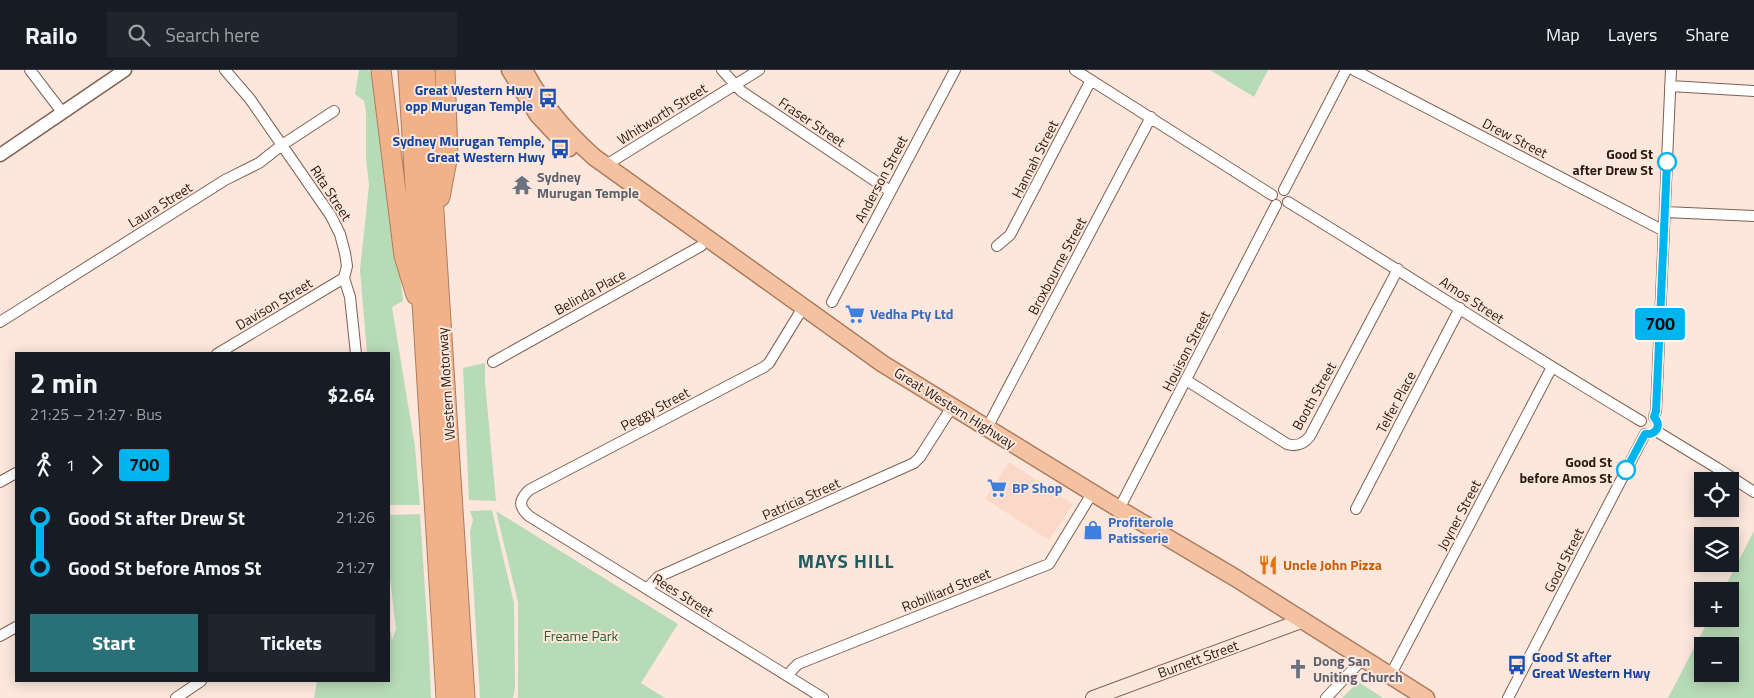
<!DOCTYPE html>
<meta charset="utf-8">
<style>
body{margin:0;font-family:"Titillium Web",sans-serif;background:#20242c;color:#f1f3f6;height:100vh;display:flex;flex-direction:column;font-size:19px;white-space:nowrap}
*{box-sizing:border-box;margin:0}
p{font-size:16px;color:#9ea1a6}
.icon{flex:none;width:28px;height:28px;fill:none;stroke:currentColor;stroke-width:2;stroke-linecap:round;stroke-linejoin:round}
.map{position:relative;flex:1;overflow:hidden}
.drawer{position:absolute;left:15px;top:282px;width:375px;height:330px;display:flex;flex-direction:column;background:#171b24;border-radius:0px;box-shadow:0 2px 12px #0003}
.drawer>*{flex:none}
.badge{padding:0 10px;border-radius:4px;font-size:18px;line-height:32px}
.controls{position:absolute;left:1694px;top:402px;display:grid;gap:10px}
.controls a{display:grid;place-items:center;width:45px;height:45px;border-radius:0px;background:#171b24;box-shadow:0 2px 12px #0003;font-size:25px}
.map>.badge{position:absolute;translate:-50% -50%;box-shadow:0 0 0 2px #fff}
.legs{display:flex;align-items:center;gap:8px;height:55px;padding:0 15px;font-size:16px}
.legs p{margin-inline-start:auto}
.summary{display:flex;align-items:center;justify-content:space-between;height:85px;padding:0 15px}
h1{font-size:28px;font-weight:700;line-height:38px}
.primary-button{display:flex;gap:10px;margin-top:auto;padding:10px 15px}
.primary-button a{flex:1;height:58px;border-radius:0px;background:#277177;color:#fff;font-size:20px;font-weight:700;line-height:58px;text-align:center}
.primary-button a+a{background:#20242c;color:#f1f3f6}
ul{padding:0 15px;list-style:none}
li{display:flex;align-items:center;gap:18px;height:50px;font-size:19px}
li i{display:grid;place-items:center;width:8px;height:100%;margin:0 6px;background:currentColor}
li i::after{content:'';width:12px;height:12px;margin:-6px;border:4px solid;border-radius:50%;background:#171b24}
li p{margin-inline-start:auto}
li:first-child i{background:linear-gradient(#0000 50%,currentColor 0)}
li:last-child i{background:linear-gradient(currentColor 50%,#0000 0)}
header{display:flex;align-items:center;gap:30px;box-sizing:border-box;height:70px;padding:0 25px;background:#171b24;border-bottom:1px solid #363941}
header strong{font-size:24px}
nav{display:flex;gap:28px;margin-inline-start:auto;font-size:18px}
.search{width:350px;height:45px;background:#20242c;display:flex;align-items:center;gap:12px;box-sizing:border-box;padding:0 18px;border-radius:0px;color:#9ea1a6;font-size:19px}
.map>svg:first-child{display:block}
.built{fill:#fbd8c7}
.green{fill:#b8dbb7;fill-rule:evenodd}
.lines{fill:none;stroke-linecap:round;stroke-linejoin:round}
.minor-casing{stroke:#7f6050;stroke-width:12}
.tertiary-casing{stroke:#7f6050;stroke-width:15}
.secondary-casing{stroke:#7f6050;stroke-width:16}
.trunk-casing{stroke:#ab7d60;stroke-width:19}
.motorway-casing{stroke:#ab7d60;stroke-width:21}
.minor{stroke:#fff;stroke-width:10}
.tertiary{stroke:#fff;stroke-width:12}
.secondary{stroke:#fbe8dc;stroke-width:14}
.trunk{stroke:#f4c2a0;stroke-width:16}
.motorway{stroke:#f2b289;stroke-width:19}
.line-1-casing{stroke:#fff;stroke-width:11}
.line-1{stroke:#00b5ef;stroke-width:8}
.stop-1-dot{fill:#fff;stroke:#00b5ef;stroke-width:2.5}
.labels{text-anchor:middle;stroke-width:4;stroke-linejoin:round;paint-order:stroke}
.transit-label{font-size:14px;font-weight:bold;fill:#164399;stroke:#fde7dc;text-anchor:end}
.street-label{font-size:14px;fill:#271b14;stroke:#fde7dc}
.stop-label{font-size:14px;font-weight:bold;fill:#271b14;stroke:#fde7dc;text-anchor:end}
.worship-label{font-size:14px;font-weight:bold;fill:#5b616d;stroke:#fde7dc;text-anchor:start}
.shop-label{font-size:14px;font-weight:bold;fill:#366cbe;stroke:#fde7dc;text-anchor:start}
.food-label{font-size:14px;font-weight:bold;fill:#c56008;stroke:#fde7dc;text-anchor:start}
.park-label{font-size:14px;fill:#256029;stroke:#fde7dc}
.district-label{font-size:19px;font-weight:bold;letter-spacing:1px;fill:#215c61;stroke:#fde7dc}
</style>
<header>
<strong>Railo</strong>
<div class="search"><svg class="icon" aria-label="search" viewBox="0 0 24 24"><circle cx="10" cy="10" r="6"/><path d="M15 15l6 6"/></svg>Search here</div>
<nav><a>Map</a><a>Layers</a><a>Share</a></nav>
</header>
<div class="map">
<svg width="1754" height="628" viewBox="0 0 1754 628">
<rect width="100%" height="100%" fill="#fde7dc"/>
<path class="built" d="M1009 392 1073 434 1049 470 985 429Z"/>
<path class="green" d="M359 0H368L371 2 382 56 403 231 392 237 415 377 420 435H389V284H367L360 200 369 115 366 89V41L364 31 355 24Z
M1210 0H1268L1254 27Z
M485 293V312L496 431 469 430 463 298Z
M492 440 514 533 515 617 513 628H480L470 461 473 450 470 441Z
M496 441 678 554 641 613 665 628H518V532Z
M420 444 429 580 431 628H314L317 611H389V561L391 562 392 570 396 559 389 500V445Z
M1754 461V628H1668L1709 549H1730V521H1723ZM1702 576H1730V604H1702Z
M1358 612 1360 613 1383 628H1342Z"/>
<g class="lines">
<defs>
<path id="minor" d="M30 0 62 42
M225 0 250 29 331 146 340 164 345 183 347 196 344 208 350 227 356 284
M722 0 741 21 890 121
M1075 0 1272 125
M1354 0 1664 161
M1670 16 1754 21
M606 95 759 0
M1284 120 1346 0
M1288 132C1406 204 1522 280 1641 351
M1665 142 1754 146
M997 176 1010 165 1091 10
M832 232 955 0
M799 244 769 293 764 297 529 420C519 430 518 436 529 446L823 628
M0 252 225 110 259 93 282 75 334 41
M217 284 344 208
M493 292 701 176
M1186 310 1287 374C1297 377 1304 374 1310 366L1398 199
M1654 347 1656 341 1671 0
M987 358 1151 47
M1656 361 1717 398 1754 422
M0 412 16 403
M1119 439 1276 135
M1356 439 1460 238
M647 519 658 507 914 393 920 387 948 343
M0 566 16 557
M788 606 792 600 798 594 1049 494 1088 430
M1390 606 1552 297
M176 628 201 611
M1326 628 1357 595
M1508 628 1645 364"/>
<path id="tertiary" d="M0 85 125 0"/>
<path id="secondary" d="M1093 628 1304 550"/>
<path id="trunk" d="M510 0 538 45 569 78
M524 0C542 34 566 62 594 87L883 294 1119 439 1234 507 1426 628"/>
<path id="motorway" d="M381 0 404 186 416 225
M408 0 446 628
M425 0 465 628
M440 127 448 85 445 0"/>
</defs>
<use href="#minor" class="minor-casing"/>
<use href="#tertiary" class="tertiary-casing"/>
<use href="#secondary" class="secondary-casing"/>
<use href="#trunk" class="trunk-casing"/>
<use href="#motorway" class="motorway-casing"/>
<use href="#minor" class="minor"/>
<use href="#tertiary" class="tertiary"/>
<use href="#secondary" class="secondary"/>
<use href="#trunk" class="trunk"/>
<use href="#motorway" class="motorway"/>
</g>
<g class="lines">
<defs>
<path id="line-1" d="M1626 400 1645 364C1656 365 1662 356 1654 347L1656 341 1667 92"/>
</defs>
<use href="#line-1" class="line-1-casing"/>
<use href="#line-1" class="line-1"/>
</g>
<defs>
<symbol id="bus-bare" viewBox="-9 -9 18 18"><path d="M-5-6H5V4H4V6H2V4H-2V6H-4V4H-5ZM-3.5-4V0h7V-4ZM-3.5 1.2v1.5H-2V1.2ZM2 1.2v1.5H3.5V1.2Z" fill="#1a4fb4" stroke="#fde7dc" stroke-width="2.5" paint-order="stroke"/></symbol>
<symbol id="temple-bare" viewBox="-9 -9 18 18"><path d="M0-6L5-2H3V0L6.5 2.5H4V6H1.5V3h-3V6H-4V2.5H-6.5L-3 0V-2H-5Z" fill="#6b7280" stroke="#fde7dc" stroke-width="2.5" paint-order="stroke"/></symbol>
<symbol id="supermarket-bare" viewBox="-9 -9 18 18"><path d="M-6-5.5h2.5l.6 2H6L4.5 2H-2.5L-4.4-4H-6ZM-1.5 3.2a1.3 1.3 0 1 0 .1 0ZM3 3.2a1.3 1.3 0 1 0 .1 0Z" fill="#3f7fe0" stroke="#fde7dc" stroke-width="2.5" paint-order="stroke"/></symbol>
<symbol id="shop-bare" viewBox="-9 -9 18 18"><path d="M-5-2.5h2.3a2.7 3.5 0 0 1 5.4 0H5L5.5 6h-11ZM-1.5-2.5h3a1.5 2.3 0 0 0-3 0Z" fill="#3f7fe0" stroke="#fde7dc" stroke-width="2.5" paint-order="stroke"/></symbol>
<symbol id="restaurant-bare" viewBox="-9 -9 18 18"><path d="M-5-6h1v4h1v-4h1v4h1v-4h1v5L-1.5 .5V6h-2V.5L-5-1ZM5-6V6H3V1.5H1.5Q1.5-4 5-6Z" fill="#e8710a" stroke="#fde7dc" stroke-width="2.5" paint-order="stroke"/></symbol>
<symbol id="church-bare" viewBox="-9 -9 18 18"><path d="M-1.2-6h2.4v3.5h3.3v2.4h-3.3V6h-2.4V-.1h-3.3v-2.4h3.3Z" fill="#6b7280" stroke="#fde7dc" stroke-width="2.5" paint-order="stroke"/></symbol>
</defs>
<g fill-rule="evenodd">
<use href="#bus-bare" x="534" y="14" width="28" height="28"/>
<use href="#bus-bare" x="546" y="65" width="28" height="28"/>
<use href="#temple-bare" x="508" y="101" width="28" height="28"/>
<use href="#supermarket-bare" x="841" y="230" width="28" height="28"/>
<use href="#supermarket-bare" x="983" y="404" width="28" height="28"/>
<use href="#shop-bare" x="1079" y="446" width="28" height="28"/>
<use href="#restaurant-bare" x="1254" y="481" width="28" height="28"/>
<use href="#bus-bare" x="1503" y="581" width="28" height="28"/>
<use href="#church-bare" x="1284" y="585" width="28" height="28"/>
</g>
<g class="stop-1-dot">
<circle cx="1667" cy="92" r="9"/>
<circle cx="1626" cy="400" r="9"/>
</g>
<g class="labels">
<g class="transit-label">
<text x="533" y="25">Great Western Hwy<tspan x="533" dy="16">opp Murugan Temple</tspan></text>
<text x="545" y="76">Sydney Murugan Temple,<tspan x="545" dy="16">Great Western Hwy</tspan></text>
<text x="1532" y="592" text-anchor="start">Good St after<tspan x="1532" dy="16">Great Western Hwy</tspan></text>
</g>
<g class="street-label">
<text transform="translate(662 44) rotate(-32)" y="5">Whitworth Street</text>
<text transform="translate(812 52) rotate(34)" y="5">Fraser Street</text>
<text transform="translate(1515 68) rotate(27)" y="5">Drew Street</text>
<text transform="translate(1035 89) rotate(-63)" y="5">Hannah Street</text>
<text transform="translate(881 109) rotate(-62)" y="5">Anderson Street</text>
<text transform="translate(331 123) rotate(57)" y="5">Rita Street</text>
<text transform="translate(160 135) rotate(-32)" y="5">Laura Street</text>
<text transform="translate(1057 196) rotate(-62)" y="5">Broxbourne Street</text>
<text transform="translate(590 222) rotate(-29)" y="5">Belinda Place</text>
<text transform="translate(1472 230) rotate(33)" y="5">Amos Street</text>
<text transform="translate(274 234) rotate(-31)" y="5">Davison Street</text>
<text transform="translate(1186 281) rotate(-63)" y="5">Houison Street</text>
<text transform="translate(446 314) rotate(-94)" y="5">Western Motorway</text>
<text transform="translate(1314 326) rotate(-61)" y="5">Booth Street</text>
<text transform="translate(1396 332) rotate(-62)" y="5">Telfer Place</text>
<text transform="translate(955 338) rotate(32)" y="5">Great Western Highway</text>
<text transform="translate(655 339) rotate(-28)" y="5">Peggy Street</text>
<text transform="translate(801 429) rotate(-24)" y="5">Patricia Street</text>
<text transform="translate(1459 445) rotate(-62)" y="5">Joyner Street</text>
<text transform="translate(1564 490) rotate(-63)" y="5">Good Street</text>
<text transform="translate(946 520) rotate(-22)" y="5">Robilliard Street</text>
<text transform="translate(683 525) rotate(32)" y="5">Rees Street</text>
<text transform="translate(1198 589) rotate(-20)" y="5">Burnett Street</text>
</g>
<g class="stop-label">
<text x="1653" y="89">Good St<tspan x="1653" dy="16">after Drew St</tspan></text>
<text x="1612" y="397">Good St<tspan x="1612" dy="16">before Amos St</tspan></text>
</g>
<g class="worship-label">
<text x="537" y="112">Sydney<tspan x="537" dy="16">Murugan Temple</tspan></text>
<text x="1313" y="596">Dong San<tspan x="1313" dy="16">Uniting Church</tspan></text>
</g>
<g class="shop-label">
<text x="870" y="249">Vedha Pty Ltd</text>
<text x="1012" y="423">BP Shop</text>
<text x="1108" y="457">Profiterole<tspan x="1108" dy="16">Patisserie</tspan></text>
</g>
<g class="food-label">
<text x="1283" y="500">Uncle John Pizza</text>
</g>
<g class="park-label">
<text x="581" y="571">Freame Park</text>
</g>
<g class="district-label">
<text x="846" y="498">MAYS HILL</text>
</g>
</g>
</svg>
<div class="controls">
<a><svg class="icon" aria-label="locate" viewBox="0 0 24 24"><circle cx="12" cy="12" r="6"/><path d="M12 2v4M12 18v4M2 12h4M18 12h4"/></svg></a>
<a><svg class="icon" aria-label="layers" viewBox="0 0 24 24"><path d="M12 4l9 5-9 5-9-5zM3 14l9 5 9-5"/></svg></a>
<a>+</a>
<a>−</a>
</div>
<b class="badge" style="left:1660px;top:254px;background:#00b5ef;color:#111">700</b>
<section class="drawer">
<div class="summary"><div><h1>2 min</h1><p>21:25 – 21:27 · Bus</p></div><b>$2.64</b></div>
<div class="legs"><svg class="icon" aria-label="walk" viewBox="0 0 24 24"><circle cx="13" cy="4" r="2"/><path d="M13 8l-2 6 4 7M11 14l-3 7M7 12l3-4h3l4 4"/></svg>1<svg class="icon" aria-label="forward" viewBox="0 0 24 24"><path d="M9 5l7 7-7 7"/></svg><b class="badge" style="background:#00b5ef;color:#111">700</b></div>
<ul>
<li><i style="color:#00b5ef"></i><b>Good St after Drew St</b><p>21:26</p></li>
<li><i style="color:#00b5ef"></i><b>Good St before Amos St</b><p>21:27</p></li>
</ul>
<div class="primary-button"><a>Start</a><a>Tickets</a></div>
</section>
</div>
